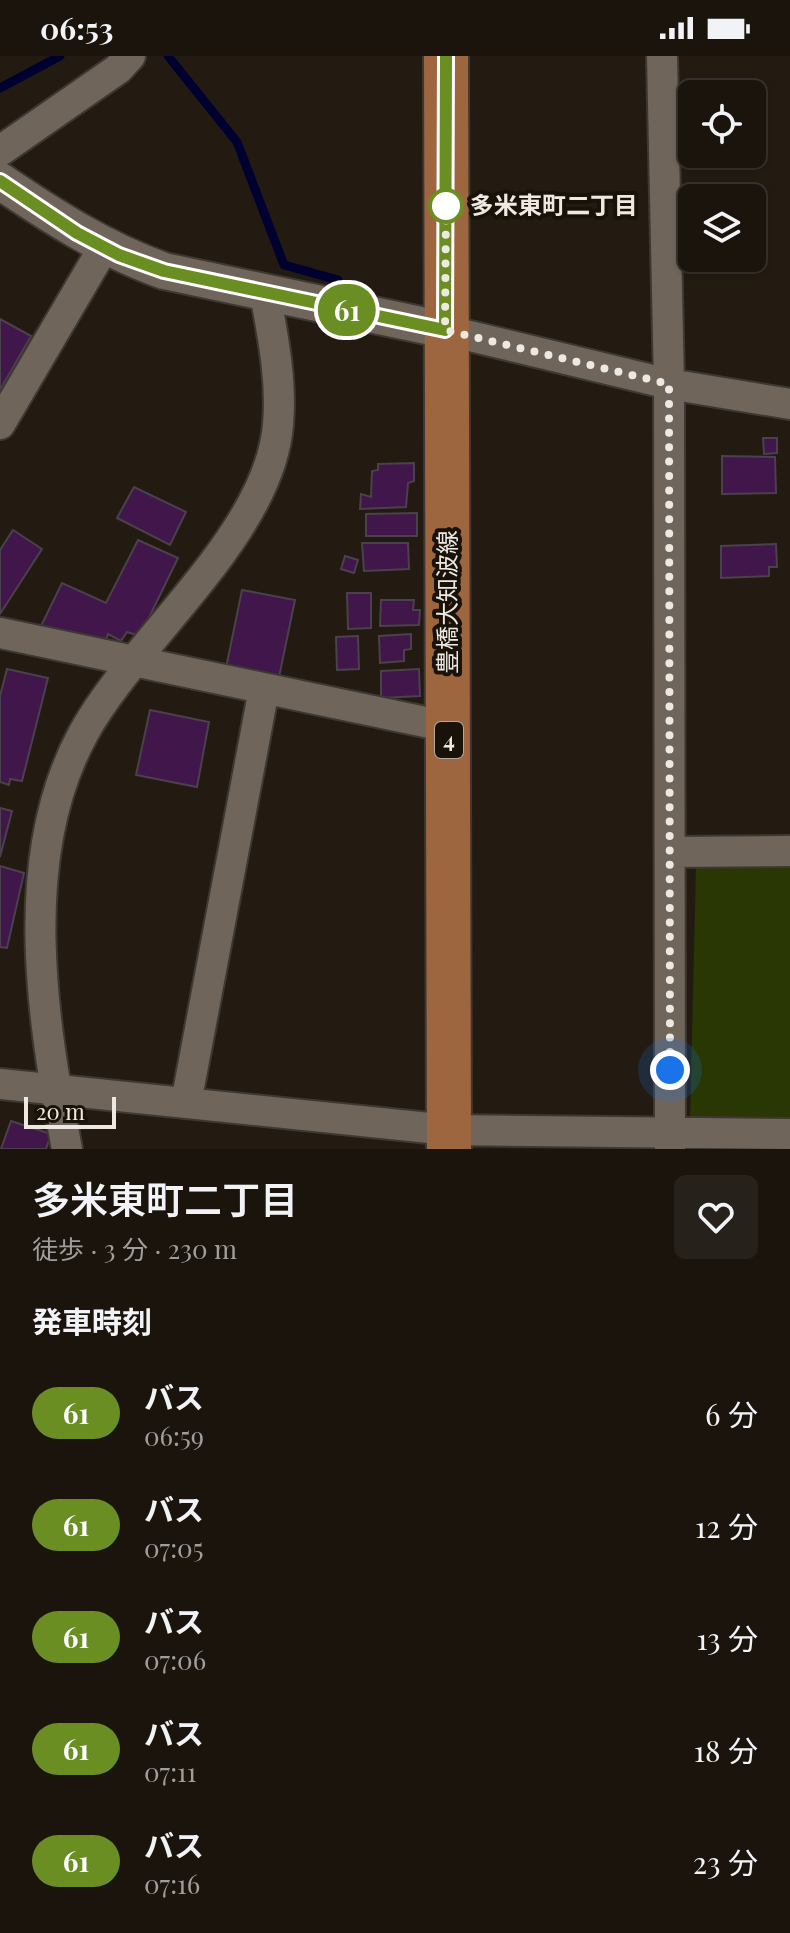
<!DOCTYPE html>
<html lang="ja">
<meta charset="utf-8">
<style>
body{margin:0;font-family:"Playfair Display","Noto Sans JP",serif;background:#27211b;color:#f1f3f6;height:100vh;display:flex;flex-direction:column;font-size:30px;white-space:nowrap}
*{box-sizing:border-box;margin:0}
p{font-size:26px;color:#9f9e9d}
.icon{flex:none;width:44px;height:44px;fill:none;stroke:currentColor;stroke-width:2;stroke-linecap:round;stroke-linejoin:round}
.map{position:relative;height:1093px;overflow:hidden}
.sheet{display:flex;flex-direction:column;background:#1a140d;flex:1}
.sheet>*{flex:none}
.badge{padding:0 16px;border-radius:26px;font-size:28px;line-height:52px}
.tools{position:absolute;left:678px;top:24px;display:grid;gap:16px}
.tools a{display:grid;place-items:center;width:88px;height:88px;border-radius:12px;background:#1a140d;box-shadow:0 2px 6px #0004,0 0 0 2px #38332e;font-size:40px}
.scale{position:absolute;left:24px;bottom:20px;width:92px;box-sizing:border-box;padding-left:8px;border:4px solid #eee8e2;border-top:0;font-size:22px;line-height:28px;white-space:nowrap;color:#eee8e2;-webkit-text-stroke:6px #191209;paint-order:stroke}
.you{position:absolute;width:40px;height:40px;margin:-20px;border:6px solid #fff;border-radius:50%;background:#1a73e8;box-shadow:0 0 0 12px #1a73e833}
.map>.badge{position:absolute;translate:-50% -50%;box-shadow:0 0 0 4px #fff}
h2{padding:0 32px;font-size:30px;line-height:72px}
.round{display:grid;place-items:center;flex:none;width:84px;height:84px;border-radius:12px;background:#27211b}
.headline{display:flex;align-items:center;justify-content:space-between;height:136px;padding:0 32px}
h1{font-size:38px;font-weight:600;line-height:60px}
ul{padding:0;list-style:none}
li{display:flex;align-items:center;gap:24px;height:112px;padding:0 32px}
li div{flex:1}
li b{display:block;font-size:30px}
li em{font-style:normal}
li .badge{min-width:88px;font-weight:700;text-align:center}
.status{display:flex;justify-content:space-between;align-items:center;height:56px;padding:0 40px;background:#1a140d;direction:ltr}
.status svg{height:22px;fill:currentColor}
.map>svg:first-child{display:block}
.green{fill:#293704}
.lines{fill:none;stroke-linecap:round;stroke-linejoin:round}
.stream{stroke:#000030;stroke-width:9}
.building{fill:#41164a;stroke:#4a414c;stroke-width:2}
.minor-casing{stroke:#3e3832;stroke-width:34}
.tertiary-casing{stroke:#3e3832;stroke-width:40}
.primary-casing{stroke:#3e3832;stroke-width:48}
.minor{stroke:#6f655a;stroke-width:30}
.tertiary{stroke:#6f655a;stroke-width:36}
.primary{stroke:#9e663f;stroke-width:44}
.line-casing{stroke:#fff;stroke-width:18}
.line{stroke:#6b8e23;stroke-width:12}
.walk{stroke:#eee8e2;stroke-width:8;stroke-dasharray:0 14.4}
.stop-dot{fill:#fff;stroke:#6b8e23;stroke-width:4}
.labels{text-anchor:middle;stroke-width:8;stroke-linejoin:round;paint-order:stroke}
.shield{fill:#191209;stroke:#aea8a1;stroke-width:2}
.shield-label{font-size:22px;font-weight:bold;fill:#eee8e2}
.stop-label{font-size:24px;font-weight:bold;fill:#eee8e2;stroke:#191209;text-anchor:start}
.street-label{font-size:24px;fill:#eee8e2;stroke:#191209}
</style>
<div class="status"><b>06:53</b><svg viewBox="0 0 49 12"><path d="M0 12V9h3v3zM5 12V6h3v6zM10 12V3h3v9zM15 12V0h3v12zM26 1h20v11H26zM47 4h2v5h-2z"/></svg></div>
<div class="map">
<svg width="790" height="1093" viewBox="0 0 790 1093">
<rect width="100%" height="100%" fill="#231b11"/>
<path class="green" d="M696 811H790V1062L690 1063Z"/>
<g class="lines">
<path class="stream" d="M168 0 237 86 284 209 338 224
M0 32 60 0"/>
</g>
<path class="building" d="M0 263 31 280 0 334Z
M763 382H777V397L764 398Z
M722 400 775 401 776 437 722 438Z
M414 407V425L408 427 406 451 360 453 361 438 371 441 372 415 378 414V408Z
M134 431 186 456 170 489 117 462Z
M417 457V480H366V458Z
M13 474 42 493 0 558V494Z
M138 484 178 502 140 580 127 576 121 585 108 578 105 586 39 574 62 527 106 547Z
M362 487H408L409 513 364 515Z
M776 488 777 511H769V520L721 522V490Z
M345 500 358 504 354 517 341 513Z
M242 534 295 544 279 621 226 612Z
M347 537H371V572L348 573Z
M381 544H414L413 554H420L419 569 380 570Z
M411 578V593L404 594V605L380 607 379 580Z
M358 580 359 613 337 614 336 581Z
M7 613 48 622 22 725 10 723 9 729 0 726V640Z
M419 613 420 640 381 642V615Z
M150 654 209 666 197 731 136 719Z
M0 752 12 755 0 801Z
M0 810 24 817 7 892 0 891Z
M11 1065 51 1078 46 1093H1Z"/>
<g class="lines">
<defs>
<path id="minor" d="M662 0 669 328 670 1093
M0 95 118 13 130 0
M445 274 669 328 790 348
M0 368 104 191
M0 577 449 671
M670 796 790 795
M0 1028 449 1074 790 1078
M186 1047 264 633
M67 1093C42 963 16 801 83 678 134 584 269 479 278 369 282 325 273 281 265 237"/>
<path id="tertiary" d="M0 125C53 161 103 193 164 215L445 274"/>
<path id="primary" d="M446 0 449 1093"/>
</defs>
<use href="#minor" class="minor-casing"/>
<use href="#tertiary" class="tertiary-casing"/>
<use href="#primary" class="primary-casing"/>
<use href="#minor" class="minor"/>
<use href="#tertiary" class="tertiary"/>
<use href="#primary" class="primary"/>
</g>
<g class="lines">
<defs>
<path id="line" d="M0 125 77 177 119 199 164 215 445 274 446 0"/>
</defs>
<use href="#line" class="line-casing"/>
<use href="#line" class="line"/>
<path class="walk" d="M446 150 445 274 669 328 670 1014"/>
</g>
<circle class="stop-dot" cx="446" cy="150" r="16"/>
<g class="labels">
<rect class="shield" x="435" y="666" width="28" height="36" rx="6"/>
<g class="shield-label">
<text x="449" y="692">4</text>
</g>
<g class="stop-label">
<text x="470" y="158">多米東町二丁目</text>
</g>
<g class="street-label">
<text transform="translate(448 546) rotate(-90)" y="8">豊橋大知波線</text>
</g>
</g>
</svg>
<div class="tools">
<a><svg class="icon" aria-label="locate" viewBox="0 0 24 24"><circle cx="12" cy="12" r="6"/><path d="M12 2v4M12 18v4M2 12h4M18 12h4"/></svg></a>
<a><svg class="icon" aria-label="layers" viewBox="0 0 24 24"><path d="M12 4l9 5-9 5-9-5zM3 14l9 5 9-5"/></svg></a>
</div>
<div class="scale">20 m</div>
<div class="you" style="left:670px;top:1014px"></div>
<b class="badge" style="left:347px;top:254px;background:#6b8e23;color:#fff">61</b>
</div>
<section class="sheet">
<div class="headline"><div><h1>多米東町二丁目</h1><p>徒歩 · 3 分 · 230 m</p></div><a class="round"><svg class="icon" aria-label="heart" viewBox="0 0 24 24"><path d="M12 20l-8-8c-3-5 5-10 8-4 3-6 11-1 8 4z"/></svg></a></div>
<h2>発車時刻</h2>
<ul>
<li><span class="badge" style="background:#6b8e23;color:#fff">61</span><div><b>バス</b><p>06:59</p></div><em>6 分</em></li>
<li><span class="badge" style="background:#6b8e23;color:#fff">61</span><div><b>バス</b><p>07:05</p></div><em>12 分</em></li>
<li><span class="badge" style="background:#6b8e23;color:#fff">61</span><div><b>バス</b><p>07:06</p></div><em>13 分</em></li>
<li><span class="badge" style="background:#6b8e23;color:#fff">61</span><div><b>バス</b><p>07:11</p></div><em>18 分</em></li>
<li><span class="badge" style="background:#6b8e23;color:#fff">61</span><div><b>バス</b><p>07:16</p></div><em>23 分</em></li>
</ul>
</section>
